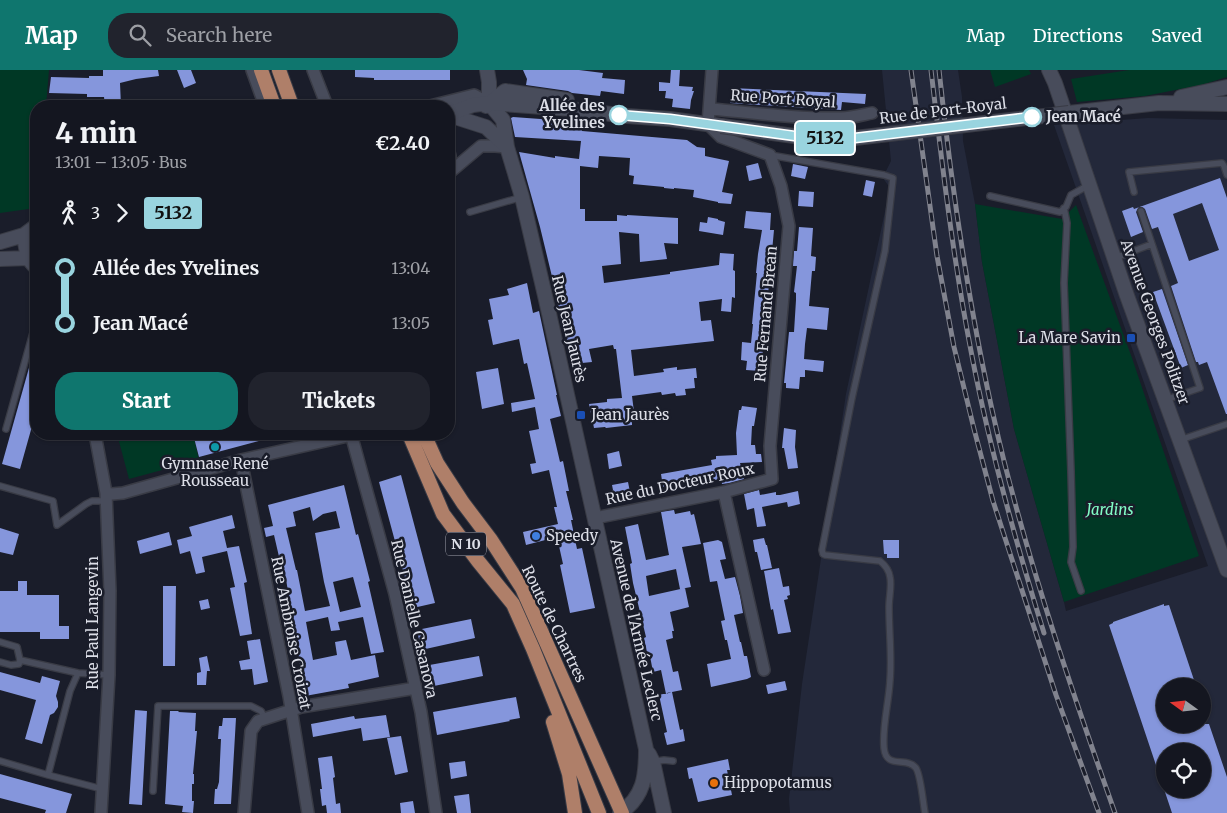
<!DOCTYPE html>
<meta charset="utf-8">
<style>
body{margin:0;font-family:Merriweather,serif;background:#21232d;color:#f1f3f6;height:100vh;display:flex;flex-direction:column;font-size:19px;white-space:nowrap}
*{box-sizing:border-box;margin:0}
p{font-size:16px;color:#9d9fa5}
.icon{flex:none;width:28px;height:28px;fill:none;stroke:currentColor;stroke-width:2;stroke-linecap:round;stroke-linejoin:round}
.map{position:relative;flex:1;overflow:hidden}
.side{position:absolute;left:30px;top:30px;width:425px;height:340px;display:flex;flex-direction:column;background:#141620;border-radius:20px;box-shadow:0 1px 4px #0004,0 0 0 1px #33353e}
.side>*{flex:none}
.badge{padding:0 10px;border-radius:4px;font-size:18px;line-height:32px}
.needle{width:32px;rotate:285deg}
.fabs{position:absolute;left:1156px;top:608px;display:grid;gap:10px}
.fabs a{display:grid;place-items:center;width:55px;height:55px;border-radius:50%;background:#141620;box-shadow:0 1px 4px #0004,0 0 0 1px #33353e;font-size:25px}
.map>.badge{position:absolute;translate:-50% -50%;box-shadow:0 0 0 2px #fff}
.legs{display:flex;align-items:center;gap:8px;height:55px;padding:0 25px;font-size:16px}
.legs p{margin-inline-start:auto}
.overview{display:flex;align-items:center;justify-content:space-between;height:85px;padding:0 25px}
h1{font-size:28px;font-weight:800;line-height:38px}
.action{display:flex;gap:10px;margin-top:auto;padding:10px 25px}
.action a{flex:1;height:58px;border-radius:20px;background:#0f766e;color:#fff;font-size:20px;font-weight:800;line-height:58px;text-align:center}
.action a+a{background:#21232d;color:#f1f3f6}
ul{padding:0 25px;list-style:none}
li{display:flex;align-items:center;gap:18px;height:55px;font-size:19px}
li i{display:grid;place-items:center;width:8px;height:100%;margin:0 6px;background:currentColor}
li i::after{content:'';width:12px;height:12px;margin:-6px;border:4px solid;border-radius:50%;background:#141620}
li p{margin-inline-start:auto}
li:first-child i{background:linear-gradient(#0000 50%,currentColor 0)}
li:last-child i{background:linear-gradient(currentColor 50%,#0000 0)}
header{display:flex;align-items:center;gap:30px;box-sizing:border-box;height:70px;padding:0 25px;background:#0f766e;color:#fff}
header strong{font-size:24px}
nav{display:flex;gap:28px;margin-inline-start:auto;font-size:18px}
.search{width:350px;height:45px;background:#21232d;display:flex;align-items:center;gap:12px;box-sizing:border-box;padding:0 18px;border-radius:20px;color:#9d9fa5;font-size:19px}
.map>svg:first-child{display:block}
.built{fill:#23283a;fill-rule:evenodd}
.green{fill:#003825}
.building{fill:#8596dc;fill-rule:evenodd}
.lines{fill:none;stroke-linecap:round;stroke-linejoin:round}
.service-casing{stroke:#393b45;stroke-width:8}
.minor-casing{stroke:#393b45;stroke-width:14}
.tertiary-casing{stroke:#393b45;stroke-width:16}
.secondary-casing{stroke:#393b45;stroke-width:16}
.primary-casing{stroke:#393b45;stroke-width:16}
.service{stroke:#484c5b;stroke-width:5.5}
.minor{stroke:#484c5b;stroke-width:11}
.tertiary{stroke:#484c5b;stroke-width:14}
.secondary{stroke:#484c5b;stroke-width:14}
.primary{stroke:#af7f69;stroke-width:14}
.rail-casing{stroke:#81838e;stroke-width:5}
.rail{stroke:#1a1d2a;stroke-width:3;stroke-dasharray:9;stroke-linecap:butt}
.secondary-bridge-casing{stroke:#393b45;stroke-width:16;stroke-linecap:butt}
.secondary-bridge{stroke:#484c5b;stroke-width:14}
.line-1-casing{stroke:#fff;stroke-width:11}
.line-1{stroke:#99d4df;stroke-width:8}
.stop-1-dot{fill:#fff;stroke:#99d4df;stroke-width:2.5}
.transit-dot{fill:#1a4fb4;stroke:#1a1d2a;stroke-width:2}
.culture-dot{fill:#0f9aa8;stroke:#1a1d2a;stroke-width:2}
.shop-dot{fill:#3f7fe0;stroke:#1a1d2a;stroke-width:2}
.food-dot{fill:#e8710a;stroke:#1a1d2a;stroke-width:2}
.labels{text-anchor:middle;stroke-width:5;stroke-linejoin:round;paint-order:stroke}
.shield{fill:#1a1d2a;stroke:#a2a4ae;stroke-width:1}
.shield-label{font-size:14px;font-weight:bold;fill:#dcdee7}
.street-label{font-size:15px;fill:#dcdee7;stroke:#1a1d2a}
.stop-label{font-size:15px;font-weight:bold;fill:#dcdee7;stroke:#1a1d2a;text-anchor:end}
.poi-label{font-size:15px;fill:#dcdee7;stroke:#1a1d2a;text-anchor:start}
.park-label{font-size:15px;font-style:italic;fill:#82fdc7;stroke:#1a1d2a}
</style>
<header>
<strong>Map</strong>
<div class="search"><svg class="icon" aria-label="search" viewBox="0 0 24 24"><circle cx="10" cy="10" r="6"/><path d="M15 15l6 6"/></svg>Search here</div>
<nav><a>Map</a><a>Directions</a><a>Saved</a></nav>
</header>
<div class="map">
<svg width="1227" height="743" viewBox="0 0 1227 743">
<rect width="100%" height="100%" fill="#1a1d2a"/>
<path class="built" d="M882 0H958L962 27 963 71 975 134 982 192 1014 359 1064 532 1066 541 1208 496 1054 55 1148 48 1227 50V743H790L789 729 802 614 846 324 890 118 883 108 884 105 891 91ZM1165 616H1202V654H1165ZM1165 681H1202V719H1165Z"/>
<path class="green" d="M0 0H49L46 36H36V138L0 143Z
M990 0H1029L1031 4 995 17Z
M1129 0H1227V7L1201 15 1145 26 1077 32 1071 9Z
M975 134 1062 149 1076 135 1132 288 1199 486 1064 532 1014 359 982 192Z
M117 364H193L199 390 129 409Z"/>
<path class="building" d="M103 0H158L159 6 136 9 120 13 121 36H105L104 27H87V24L49 23 51 7 89 8V6H103Z
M177 0H191L196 13 184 18Z
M355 0H450V10H374V8L355 7Z
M523 0H579L603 3 602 8 625 10 624 24 601 21 600 26 572 23 568 21 526 15 527 9Z
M671 0H680L679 16 693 17 692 21H694L691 30 690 39 672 37 673 29 665 28 666 21H659V12L670 13Z
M731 18 866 24 865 34 842 32 841 40 730 33Z
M513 47 582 52V61L687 70 697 77 705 78V86L729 91 722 122 733 124 731 134 718 133V132L693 127 694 120 674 118V119L664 118V117L633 114 634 106 629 105 630 88 599 86 598 98 580 96V139H585V151H617V145L627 146V145L678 148V174L664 173 667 189 640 192 639 164 619 162 621 194 602 196 604 213 670 204V202L719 195 720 183 734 184 733 200 735 201V228L732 227 731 242 721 241 722 229 699 232 701 251 711 250 714 271 631 280 634 306 664 302 663 299 677 297V300L696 298 697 308H694L695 318 685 319 686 325 676 326 675 323 662 325 661 322 632 326 635 350H632V355L606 358 605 357 594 358 589 334 607 332V329L622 328 616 279H614L613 275 589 279 592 292 572 294 562 247H560L554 219H555L540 157 519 82 555 88V86L579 89 581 71 515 67 511 48Z
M758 93 762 108 749 111 746 96Z
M793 94 808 97 805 109 791 106Z
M1220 108 1227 128V344H1226L1207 292 1199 295 1198 292H1196L1171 216 1178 213 1158 157 1152 159 1145 139 1142 137H1139L1137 140 1136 142 1143 162 1131 167 1122 141 1133 137 1134 139ZM1202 133 1219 180 1189 191 1173 144Z
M866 110 875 112 872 127 863 125Z
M799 121 814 122 813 137 798 136Z
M746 141 771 143 770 160H774L761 301 746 300 747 291 741 290 742 272 751 273 753 254H752L757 203H756L758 184 762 160 744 158Z
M708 147 718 149V150L725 152 723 165 699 161 700 152 707 153Z
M799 157 813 158 811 186 816 187 815 201H812L809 236 829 238 827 260 807 258 805 274 804 289 824 291 823 302 805 300V307H800L799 319 786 318V313H784L789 262H794L796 230V223L794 222 797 196H793L794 181H797Z
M527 213 533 243 539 241 557 325H556L561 346 550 349 560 392 563 391 569 421H566L573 450H571L577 479 582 478 595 538 570 543 560 495 563 494 557 467 526 475 523 462 558 454 554 437H557L549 400 532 404 530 394 536 393 529 361 539 359 535 337 512 342 511 333 535 329 527 293 524 294 519 269 493 275 488 250 493 249 489 229 509 225 507 219Z
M1162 219 1188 295 1181 298 1153 222Z
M34 280H36V342L20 399 2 394Z
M498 298 504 334 482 339 476 302Z
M742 336 757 338 754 356H752L751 375H755L756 384H761L762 392 740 393 744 409 729 413 722 414 721 409 702 412 701 411 679 415V417L668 419 667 416 663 417 661 404 712 395 711 390 716 389V386L737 385 736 363 739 340H741Z
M784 358 796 360 795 377 798 398 788 399 784 378H782Z
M193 364H274V367L199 387Z
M619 381 622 396 609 399 607 384Z
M401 405 435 533 413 538 379 412Z
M628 412 630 422 625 423 626 431 613 433 611 420H613L612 415Z
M344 415 356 465 358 464 370 511 368 512 384 582 371 584 363 547 338 552 340 560 331 561 328 547 306 552 313 590 337 585 335 572 346 570 351 590 375 585 379 607 348 614 349 618 305 626 285 503 283 504 274 465 266 467 264 458 273 456 268 435ZM310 437 313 451 323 444 336 441 340 458 315 463 324 512 330 536 305 541 297 500H296L286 458 296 456 293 442ZM353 507 361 537 340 542 333 512Z
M759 420 760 425 776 422V425H780L798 421 800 434 788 437 787 432 762 437 766 456 757 457 754 438 747 440 744 424Z
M674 440 675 444 690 441 691 445 694 444 701 474 682 477 691 517 680 519 676 499 646 506 649 526 685 518 689 537 670 542 674 561H672L673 568 666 570 673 602 678 601 682 620 672 622 680 660 683 659 685 671 667 675 664 663 667 662 659 625 671 622 666 624 661 600 653 602 650 586 648 587 644 568 646 567 633 513 630 494 632 493 625 457 638 454 646 490 669 485 661 442Z
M232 445 235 458 223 461 227 478 239 476 247 512 244 513 252 564 240 566 230 518 235 517 227 481 202 487 205 502 196 504 190 481 180 484 177 470 192 466 189 457Z
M0 458 19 464 13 485 0 482Z
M169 462 172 475 140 484 137 471Z
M764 468 766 475H767L772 498 761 500 757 482H755L753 470Z
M718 470 722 472 726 489 720 490 725 509 720 510 735 507 740 526 743 543 734 545 740 572H741L744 586H747L751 607 747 609 711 617 707 594 731 589 727 570H725L721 551 725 550 717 511 710 512 703 473Z
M883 470H899V488H887V484H884Z
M779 498 783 517 789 516 790 525 787 526 788 529 784 530 791 562 778 564 773 539 771 540 764 501Z
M18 511H27V525H59V556H69V569H40V562H0V521H18Z
M163 516H176L175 596H163Z
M208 529 210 538 201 540 199 531Z
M1164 534V536L1169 535 1196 616H1165V654H1209L1227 707V743H1172L1164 719H1202V681H1165V716H1163L1109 555 1113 553V552Z
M471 549 475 568 421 580 417 560Z
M260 569 268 612 254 615 252 599 241 600 239 591 250 589 247 571Z
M207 586 210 601H207L206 615H197V603L201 602 199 588Z
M479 586 483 606 429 617 424 596Z
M0 602 40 613 42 606 60 611 56 626 58 632V637L54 643 50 645 42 674 25 669 36 630 0 620Z
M785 611 787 620 768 624 766 615Z
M516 627 520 648 509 650 510 651 437 665 433 642Z
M135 640 147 641 142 735 129 734Z
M170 641H179L178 642 196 643 195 661H197L193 704H194V714H192V731H194L193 743 182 742 183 736 165 734Z
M386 645 390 667 363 671 361 658 313 667 311 654 354 646 355 649Z
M223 648H236L231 734H214L215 719H217L219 712 221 669H218L219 656H222Z
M401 666 408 702 395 705 387 668Z
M332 686 335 707 333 708 336 734 340 733 341 743H327L326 735 322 736 320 719H322L318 688Z
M728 689 730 700H727L732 725 698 732 692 708 689 709 687 698Z
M465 691 467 706 451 709 449 693Z
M0 704 72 724 66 743H45L46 740 0 728Z
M469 724 471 743H457L454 726Z
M413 731 415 743H401L400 733Z"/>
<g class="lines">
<defs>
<path id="service" d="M770 85 884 105 893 108 885 181 852 328 822 480 823 484 825 485 880 491C885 495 889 500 890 507 892 516 889 527 889 537 889 561 892 586 890 610 889 632 882 656 884 678 886 700 907 686 916 698 921 706 923 733 925 743
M1134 122 1129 102 1222 93 1224 96 1227 105
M990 126 1060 142 1066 137 1071 125 1089 115
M1064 138 1067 153 1064 213 1071 402 1073 477 1071 492 1081 521
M1141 141 1200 318 1165 330
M470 142 522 127
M1115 188 1152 174
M6 359 36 252
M1180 370 1227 354
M0 416 53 431 57 455 86 434 92 431H107
M0 572 17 577 20 590
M20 590 78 603 109 605
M0 592 11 595 19 594 20 590
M78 603 70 621 48 705 102 719
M0 691 48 705
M653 692 664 690 673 691
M153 721 158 636H251L261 641 265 648"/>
<path id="minor" d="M252 0 265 36
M313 0 327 36
M430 36 474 25 489 33
M710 38 712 39C755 43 798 49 841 48 851 48 862 45 872 43
M449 82 450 86 449 93
M449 103 481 76H495L507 77
M95 364 106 423 110 521 109 605 101 743
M351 364 395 524 421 642 436 743
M241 390 289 626 308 743
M724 422 764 600
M106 423 112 424 123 423 241 390 352 365
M595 448 724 422 772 409 770 376 789 156 781 116 770 85 721 67 708 54 712 0
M244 743 251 661 258 651 301 637 416 618"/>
<path id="tertiary" d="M487 0 489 12V33L503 50 507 77 522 127 546 230 646 679C646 706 644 727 620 743
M1049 0 1055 13 1126 223 1227 500
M458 48 486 57 507 77
M649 684 653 692 664 743"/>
<path id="secondary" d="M1181 27 1227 17
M486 36 505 21 567 30
M1069 43 1159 33 1227 34
M449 44 473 35 489 33 570 39 627 46 670 49 721 56
M36 156 24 165C26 176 26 190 36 197
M0 172 24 165
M0 189 29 188"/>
<path id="primary" d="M261 0 274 36
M279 0 292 36
M409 364 443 444 478 491 513 534 533 579 599 743
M424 364 437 393 463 433 491 470 522 518 622 743
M553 652 569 704 575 743"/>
</defs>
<use href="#service" class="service-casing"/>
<use href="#minor" class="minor-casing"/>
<use href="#tertiary" class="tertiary-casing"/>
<use href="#secondary" class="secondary-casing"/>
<use href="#primary" class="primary-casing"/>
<use href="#service" class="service"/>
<use href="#minor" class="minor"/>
<use href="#tertiary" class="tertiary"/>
<use href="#secondary" class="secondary"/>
<use href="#primary" class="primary"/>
<defs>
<path id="rail" d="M911 0 937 186 954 277 974 359 993 431 1056 625 1099 743
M931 0C942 94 953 188 971 281 989 376 1015 470 1044 563
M939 0C953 131 972 262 1004 391 1034 510 1074 627 1115 743"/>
</defs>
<use href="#rail" class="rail-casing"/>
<use href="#rail" class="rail"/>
<defs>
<path id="secondary-bridge" d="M721 56 809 68H855L1069 43"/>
</defs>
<use href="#secondary-bridge" class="secondary-bridge-casing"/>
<use href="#secondary-bridge" class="secondary-bridge"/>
</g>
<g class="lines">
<defs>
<path id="line-1" d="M619 45 670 49 809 68H855L1032 47"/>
</defs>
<use href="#line-1" class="line-1-casing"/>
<use href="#line-1" class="line-1"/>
</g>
<g class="stop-1-dot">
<circle cx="619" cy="45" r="9"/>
<circle cx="1032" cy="47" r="9"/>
</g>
<g class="transit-dot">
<rect x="1126" y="263" width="10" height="10" rx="2.5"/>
<rect x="576" y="340" width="10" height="10" rx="2.5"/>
</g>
<circle class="culture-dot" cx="215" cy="377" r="5"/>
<circle class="shop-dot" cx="536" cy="466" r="5"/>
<circle class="food-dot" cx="714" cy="713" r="5"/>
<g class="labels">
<rect class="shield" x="446" y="462.5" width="40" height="23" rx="4"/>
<g class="shield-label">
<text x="466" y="479">N 10</text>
</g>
<g class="street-label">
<text transform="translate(783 29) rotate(4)" y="5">Rue Port Royal</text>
<text transform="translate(943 41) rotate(-7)" y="5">Rue de Port-Royal</text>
<text transform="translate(766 244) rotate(-85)" y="5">Rue Fernand Brean</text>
<text transform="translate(1155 252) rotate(70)" y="5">Avenue Georges Politzer</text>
<text transform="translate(569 259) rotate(77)" y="5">Rue Jean Jaurès</text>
<text transform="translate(680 414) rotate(-12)" y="5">Rue du Docteur Roux</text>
<text transform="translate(414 549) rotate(77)" y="5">Rue Danielle Casanova</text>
<text transform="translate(93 553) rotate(-90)" y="5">Rue Paul Langevin</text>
<text transform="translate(554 554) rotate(64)" y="5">Route de Chartres</text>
<text transform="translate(636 560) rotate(77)" y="5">Avenue de l'Armée Leclerc</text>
<text transform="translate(291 563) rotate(79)" y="5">Rue Ambroise Croizat</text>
</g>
<g class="stop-label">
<text x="605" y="41">Allée des<tspan x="605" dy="17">Yvelines</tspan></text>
<text x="1046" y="52" text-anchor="start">Jean Macé</text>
</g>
<g class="poi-label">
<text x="1121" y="273" text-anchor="end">La Mare Savin</text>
<text x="591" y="350">Jean Jaurès</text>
<text x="215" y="399" text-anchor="middle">Gymnase René<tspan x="215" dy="17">Rousseau</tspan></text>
<text x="546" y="471">Speedy</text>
<text x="724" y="718">Hippopotamus</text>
</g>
<g class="park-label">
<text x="1110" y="445">Jardins</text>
</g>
</g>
</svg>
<div class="fabs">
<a><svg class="needle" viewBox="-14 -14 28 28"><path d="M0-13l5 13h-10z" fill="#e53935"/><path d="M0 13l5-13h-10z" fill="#9d9fa5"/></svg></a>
<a><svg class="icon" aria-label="locate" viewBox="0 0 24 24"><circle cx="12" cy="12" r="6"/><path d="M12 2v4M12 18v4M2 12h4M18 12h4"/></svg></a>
</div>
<b class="badge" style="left:825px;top:68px;background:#99d4df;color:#111">5132</b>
<section class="side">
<div class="overview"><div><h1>4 min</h1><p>13:01 – 13:05 · Bus</p></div><b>€2.40</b></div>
<div class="legs"><svg class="icon" aria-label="walk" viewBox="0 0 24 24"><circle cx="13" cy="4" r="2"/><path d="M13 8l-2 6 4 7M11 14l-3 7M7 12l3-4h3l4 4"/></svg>3<svg class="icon" aria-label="forward" viewBox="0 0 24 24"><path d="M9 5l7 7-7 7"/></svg><b class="badge" style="background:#99d4df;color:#111">5132</b></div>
<ul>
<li><i style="color:#99d4df"></i><b>Allée des Yvelines</b><p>13:04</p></li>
<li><i style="color:#99d4df"></i><b>Jean Macé</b><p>13:05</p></li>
</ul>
<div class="action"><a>Start</a><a>Tickets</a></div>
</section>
</div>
